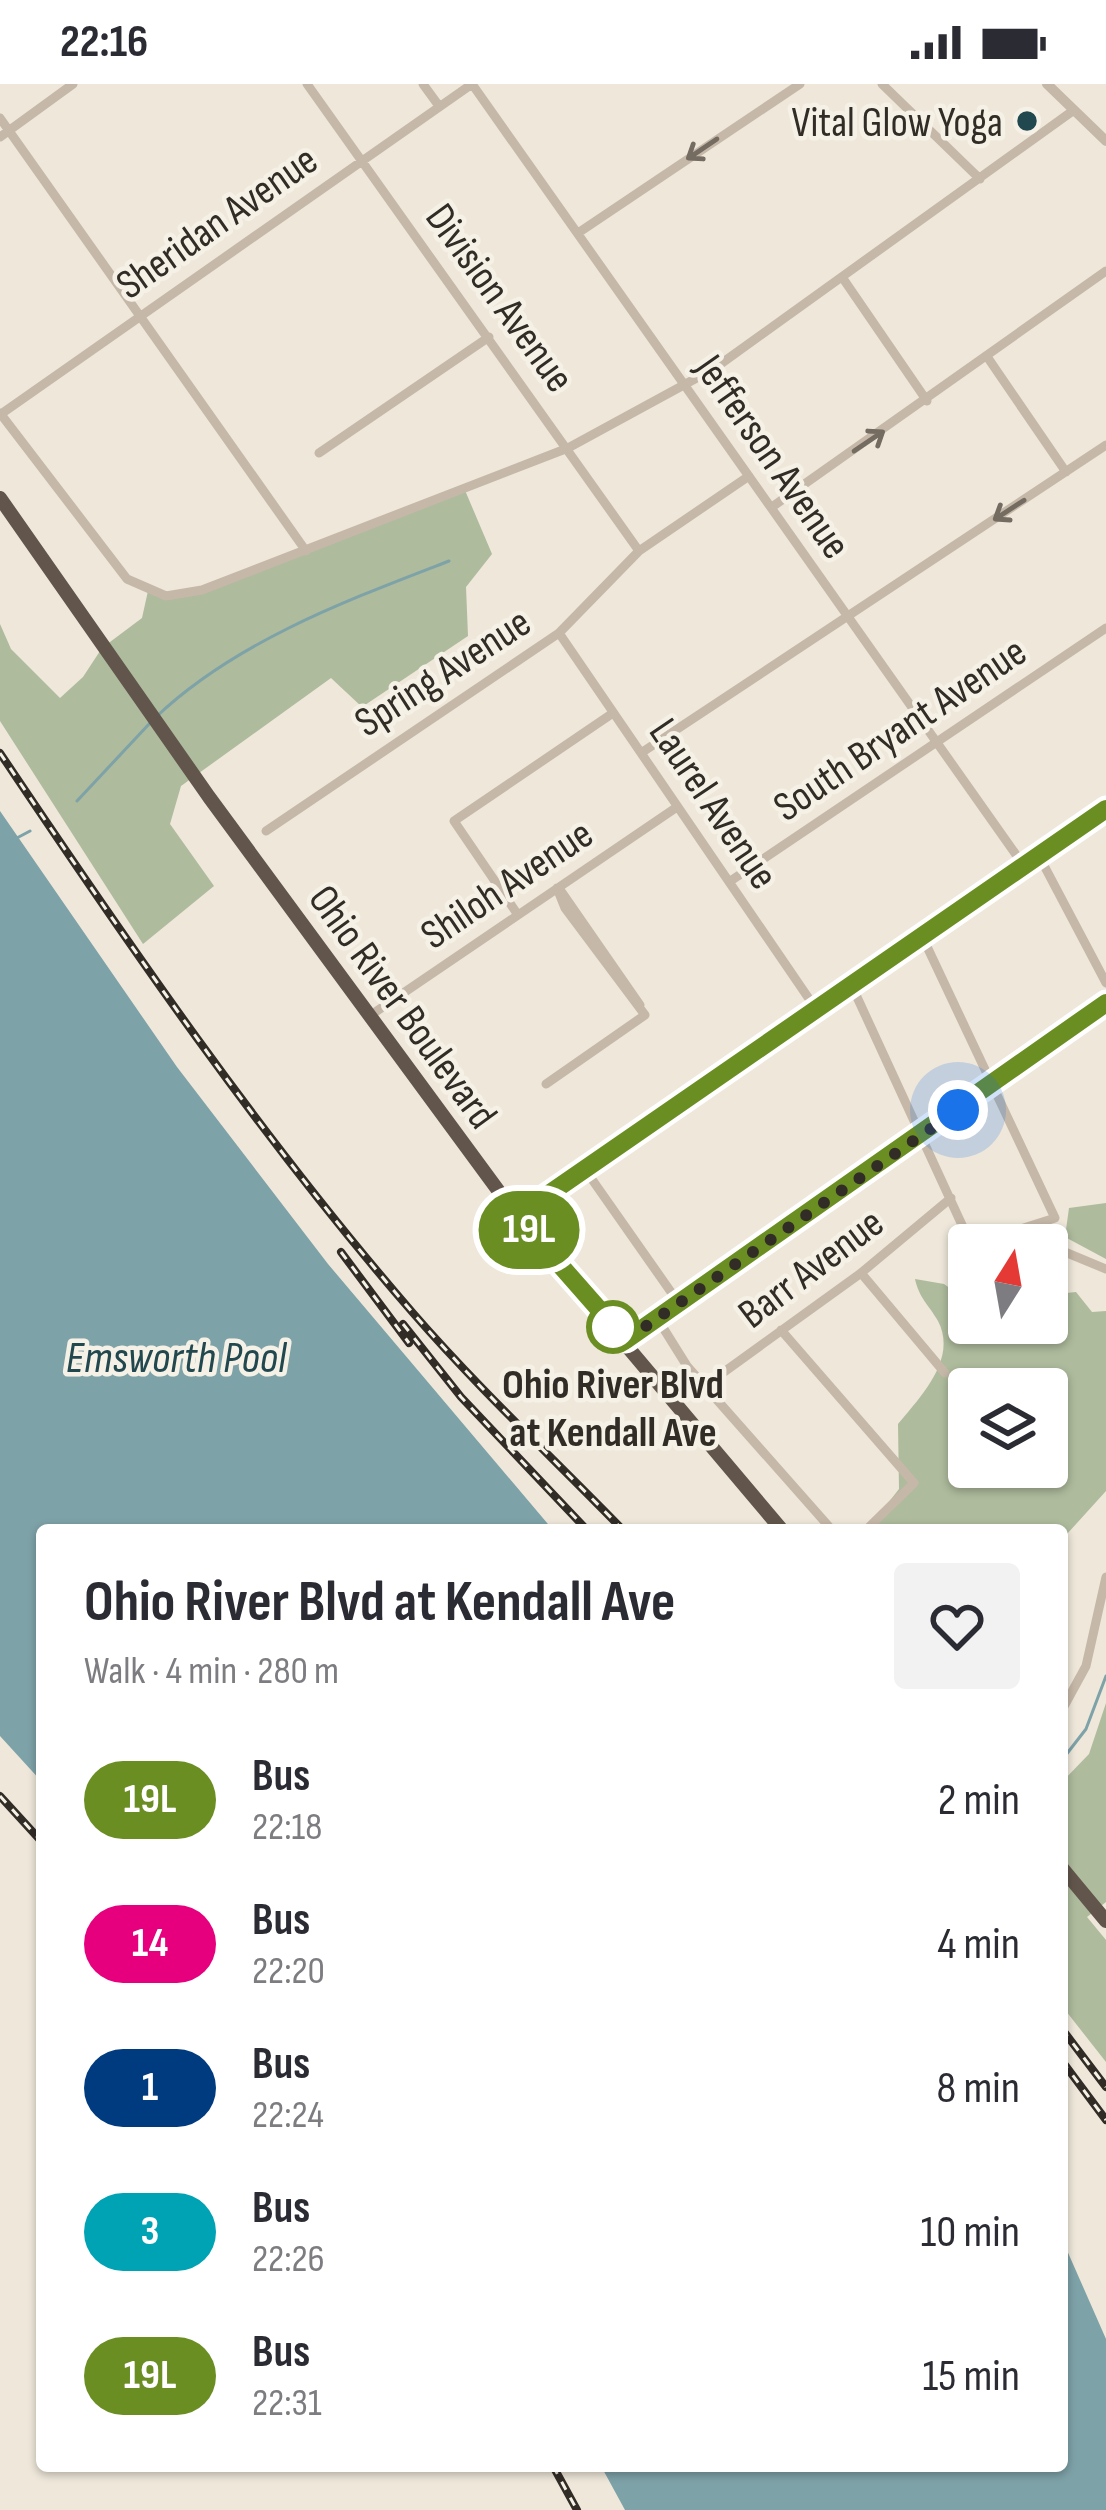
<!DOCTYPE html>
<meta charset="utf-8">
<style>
body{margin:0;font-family:"Sofia Sans Condensed",sans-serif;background:#f2f2f3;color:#2b2b33;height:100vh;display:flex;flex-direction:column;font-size:45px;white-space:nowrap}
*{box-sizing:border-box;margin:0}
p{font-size:39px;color:#7c7c81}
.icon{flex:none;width:66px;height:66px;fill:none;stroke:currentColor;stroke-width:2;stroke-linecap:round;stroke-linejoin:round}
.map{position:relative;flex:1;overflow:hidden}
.sheet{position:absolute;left:36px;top:1440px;width:1032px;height:948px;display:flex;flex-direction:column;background:#fff;border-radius:12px;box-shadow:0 3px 9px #0004}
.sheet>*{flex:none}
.badge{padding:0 24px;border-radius:39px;font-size:42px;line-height:78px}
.needle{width:78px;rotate:11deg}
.fabs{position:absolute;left:948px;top:1140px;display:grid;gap:24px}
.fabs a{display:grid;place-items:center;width:120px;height:120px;border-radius:12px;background:#fff;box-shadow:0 3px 9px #0004;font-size:60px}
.you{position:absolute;width:60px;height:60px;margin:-30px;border:9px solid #fff;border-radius:50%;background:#1a73e8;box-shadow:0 0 0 18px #1a73e833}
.map>.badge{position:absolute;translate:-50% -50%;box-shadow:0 0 0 6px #fff}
.round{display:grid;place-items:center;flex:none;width:126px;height:126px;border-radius:12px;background:#f2f2f3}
.overview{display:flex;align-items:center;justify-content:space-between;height:204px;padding:0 48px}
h1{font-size:57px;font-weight:700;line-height:90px}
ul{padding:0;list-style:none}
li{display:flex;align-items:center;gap:36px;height:144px;padding:0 48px}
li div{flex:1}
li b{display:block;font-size:45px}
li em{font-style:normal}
li .badge{min-width:132px;font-weight:700;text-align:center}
.status{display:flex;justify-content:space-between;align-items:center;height:84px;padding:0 60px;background:#fff;direction:ltr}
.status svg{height:33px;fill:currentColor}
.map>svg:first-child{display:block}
.green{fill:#aebb9c;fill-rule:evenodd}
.water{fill:#7da2a8}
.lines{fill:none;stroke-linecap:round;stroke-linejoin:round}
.stream{stroke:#7da2a8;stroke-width:3}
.minor{stroke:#c5b8a8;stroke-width:9}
.tertiary{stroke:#c5b8a8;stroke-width:10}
.trunk{stroke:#62564c;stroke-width:14}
.rail-casing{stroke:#322c27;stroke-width:8}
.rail{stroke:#f6f1e6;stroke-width:3;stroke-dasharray:9;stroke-linecap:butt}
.oneway{stroke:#746b61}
.line-casing{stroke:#fff;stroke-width:27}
.line{stroke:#6b8e23;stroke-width:18}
.walk{stroke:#322c27;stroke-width:12;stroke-dasharray:0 21.6}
.poi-dot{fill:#22484f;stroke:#f6f1e6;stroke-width:4.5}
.stop-dot{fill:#fff;stroke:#6b8e23;stroke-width:6}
.labels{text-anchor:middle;stroke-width:9;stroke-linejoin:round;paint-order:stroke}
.poi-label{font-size:42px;fill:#322c27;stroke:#f6f1e6;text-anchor:end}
.street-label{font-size:42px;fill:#322c27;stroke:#f6f1e6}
.stop-label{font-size:42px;font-weight:bold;fill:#322c27;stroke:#f6f1e6}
.water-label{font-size:45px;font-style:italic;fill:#22484f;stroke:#f6f1e6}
</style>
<div class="status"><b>22:16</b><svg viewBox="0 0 49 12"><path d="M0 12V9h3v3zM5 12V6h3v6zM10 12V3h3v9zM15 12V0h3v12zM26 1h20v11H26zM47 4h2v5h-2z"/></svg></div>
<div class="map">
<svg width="1106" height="2426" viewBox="0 0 1106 2426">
<rect width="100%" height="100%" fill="#eee7da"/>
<path class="green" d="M464 404 492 470 466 503 468 552 362 623 331 594 181 702 170 740 214 802 143 860 0 637V540L11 565 60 614 83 593 102 564 142 534 148 507 184 510Z
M1106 1119V1175L1065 1153 1069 1124Z
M915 1195 944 1200 969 1218V1239H1047V1211L1076 1208 1092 1228 1106 1227V1407L1067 1450 1062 1492V1446H867L899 1405 898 1340C920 1313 958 1275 938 1237 929 1221 919 1214 915 1195ZM969 1305H1047V1383H969Z
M1106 1619V1818L1087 1833 1106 1856V1978L1062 1922V1698L1089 1670Z"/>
<path class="water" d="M0 727 177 983 328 1180 553 1446H42V1698L0 1652Z
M1062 2155 1106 2255V2426H625L601 2382H1062Z"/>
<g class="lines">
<path class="stream" d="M156 633C236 557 348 516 449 477
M77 717 150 639
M15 755 30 747
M1062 1676 1086 1645 1106 1592"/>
<path class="minor" d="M307 0 639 467
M423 0 439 22
M882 0 980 95
M0 34 306 467
M0 53 73 0
M578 149 800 0
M842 193 927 317
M988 274 1066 388
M0 329 127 495 166 512 202 506 568 364 715 284 1074 26
M1 330 472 0 1024 782
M319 369 489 253
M772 423 1106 187
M559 549 816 925
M641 669 1106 361
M266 747 559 549 639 467 749 392
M1039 772 1106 899
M729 798 1106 544
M557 804 565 824 645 931
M561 807 640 921
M518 831 454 737 613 629
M851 900 968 1154 983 1157 1055 1134 922 852
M371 931 677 723
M546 1000 645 931
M584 1084 678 1218
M517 1132 1106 725
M1037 1141 1060 1166 1106 1185
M861 1189 945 1289
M657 1234 687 1282 832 1446
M781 1246 914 1399 866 1446
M625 1256 1106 919
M706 1301 861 1189 951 1114
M1062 1626 1086 1582 1106 1493"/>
<path class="tertiary" d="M1047 0 1106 57"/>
<path class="trunk" d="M0 414 209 713 517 1132 782 1446
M1062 1784 1106 1837"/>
<defs>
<path id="rail" d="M0 669C128 860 262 1055 413 1229 479 1305 553 1374 623 1446
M341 1168 409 1259
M403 1240 461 1313 587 1446
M0 1712 42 1758
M1062 1945 1106 2003
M1062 1977 1106 2036
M553 2382 577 2426"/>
</defs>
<use href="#rail" class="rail-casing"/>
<use href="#rail" class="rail"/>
</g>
<defs><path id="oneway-shaft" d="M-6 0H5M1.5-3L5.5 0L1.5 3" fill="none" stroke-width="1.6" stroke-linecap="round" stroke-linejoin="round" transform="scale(3)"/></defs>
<g class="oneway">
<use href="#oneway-shaft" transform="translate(702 65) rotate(146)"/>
<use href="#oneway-shaft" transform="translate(869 357) rotate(-34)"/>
<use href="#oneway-shaft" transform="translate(1009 426) rotate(147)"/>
</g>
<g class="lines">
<defs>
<path id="line" d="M1106 725 517 1132 626 1256 1106 919"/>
</defs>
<use href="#line" class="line-casing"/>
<use href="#line" class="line"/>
<path class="walk" d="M613 1243 626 1256 958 1026"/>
</g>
<circle class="poi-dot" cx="1027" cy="37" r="12"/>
<circle class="stop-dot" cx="613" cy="1243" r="24"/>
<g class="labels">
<g class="poi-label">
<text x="1003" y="52">Vital Glow Yoga</text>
</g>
<g class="street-label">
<text transform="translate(216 137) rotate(-35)" y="15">Sheridan Avenue</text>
<text transform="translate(501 213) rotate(54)" y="15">Division Avenue</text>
<text transform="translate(774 372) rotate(55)" y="15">Jefferson Avenue</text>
<text transform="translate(442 587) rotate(-33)" y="15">Spring Avenue</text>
<text transform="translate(899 644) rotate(-34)" y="15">South Bryant Avenue</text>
<text transform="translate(715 719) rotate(56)" y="15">Laurel Avenue</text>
<text transform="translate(506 799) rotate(-34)" y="15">Shiloh Avenue</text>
<text transform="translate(404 922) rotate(54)" y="15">Ohio River Boulevard</text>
<text transform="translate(810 1183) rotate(-37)" y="15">Barr Avenue</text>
</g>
<g class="stop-label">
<text x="613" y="1314">Ohio River Blvd<tspan x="613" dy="48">at Kendall Ave</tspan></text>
</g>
<g class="water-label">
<text x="176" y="1288">Emsworth Pool</text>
</g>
</g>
</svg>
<div class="fabs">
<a><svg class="needle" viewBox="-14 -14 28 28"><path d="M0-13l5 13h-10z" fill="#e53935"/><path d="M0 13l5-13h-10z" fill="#7c7c81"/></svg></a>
<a><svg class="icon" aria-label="layers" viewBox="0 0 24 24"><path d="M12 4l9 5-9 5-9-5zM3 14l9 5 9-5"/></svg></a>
</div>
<div class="you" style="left:958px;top:1026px"></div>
<b class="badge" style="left:529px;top:1146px;background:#6b8e23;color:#fff">19L</b>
<section class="sheet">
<div class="overview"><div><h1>Ohio River Blvd at Kendall Ave</h1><p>Walk · 4 min · 280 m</p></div><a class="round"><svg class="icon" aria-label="heart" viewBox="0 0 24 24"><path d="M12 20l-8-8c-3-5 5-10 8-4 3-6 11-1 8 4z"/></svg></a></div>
<ul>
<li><span class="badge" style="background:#6b8e23;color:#fff">19L</span><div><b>Bus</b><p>22:18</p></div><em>2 min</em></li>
<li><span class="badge" style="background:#e6007e;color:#fff">14</span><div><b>Bus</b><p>22:20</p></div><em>4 min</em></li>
<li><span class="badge" style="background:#003b80;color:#fff">1</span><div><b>Bus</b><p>22:24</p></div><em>8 min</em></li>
<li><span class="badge" style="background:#00a3b4;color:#fff">3</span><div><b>Bus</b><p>22:26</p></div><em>10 min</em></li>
<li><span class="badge" style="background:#6b8e23;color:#fff">19L</span><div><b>Bus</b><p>22:31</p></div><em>15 min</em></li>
</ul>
</section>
</div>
